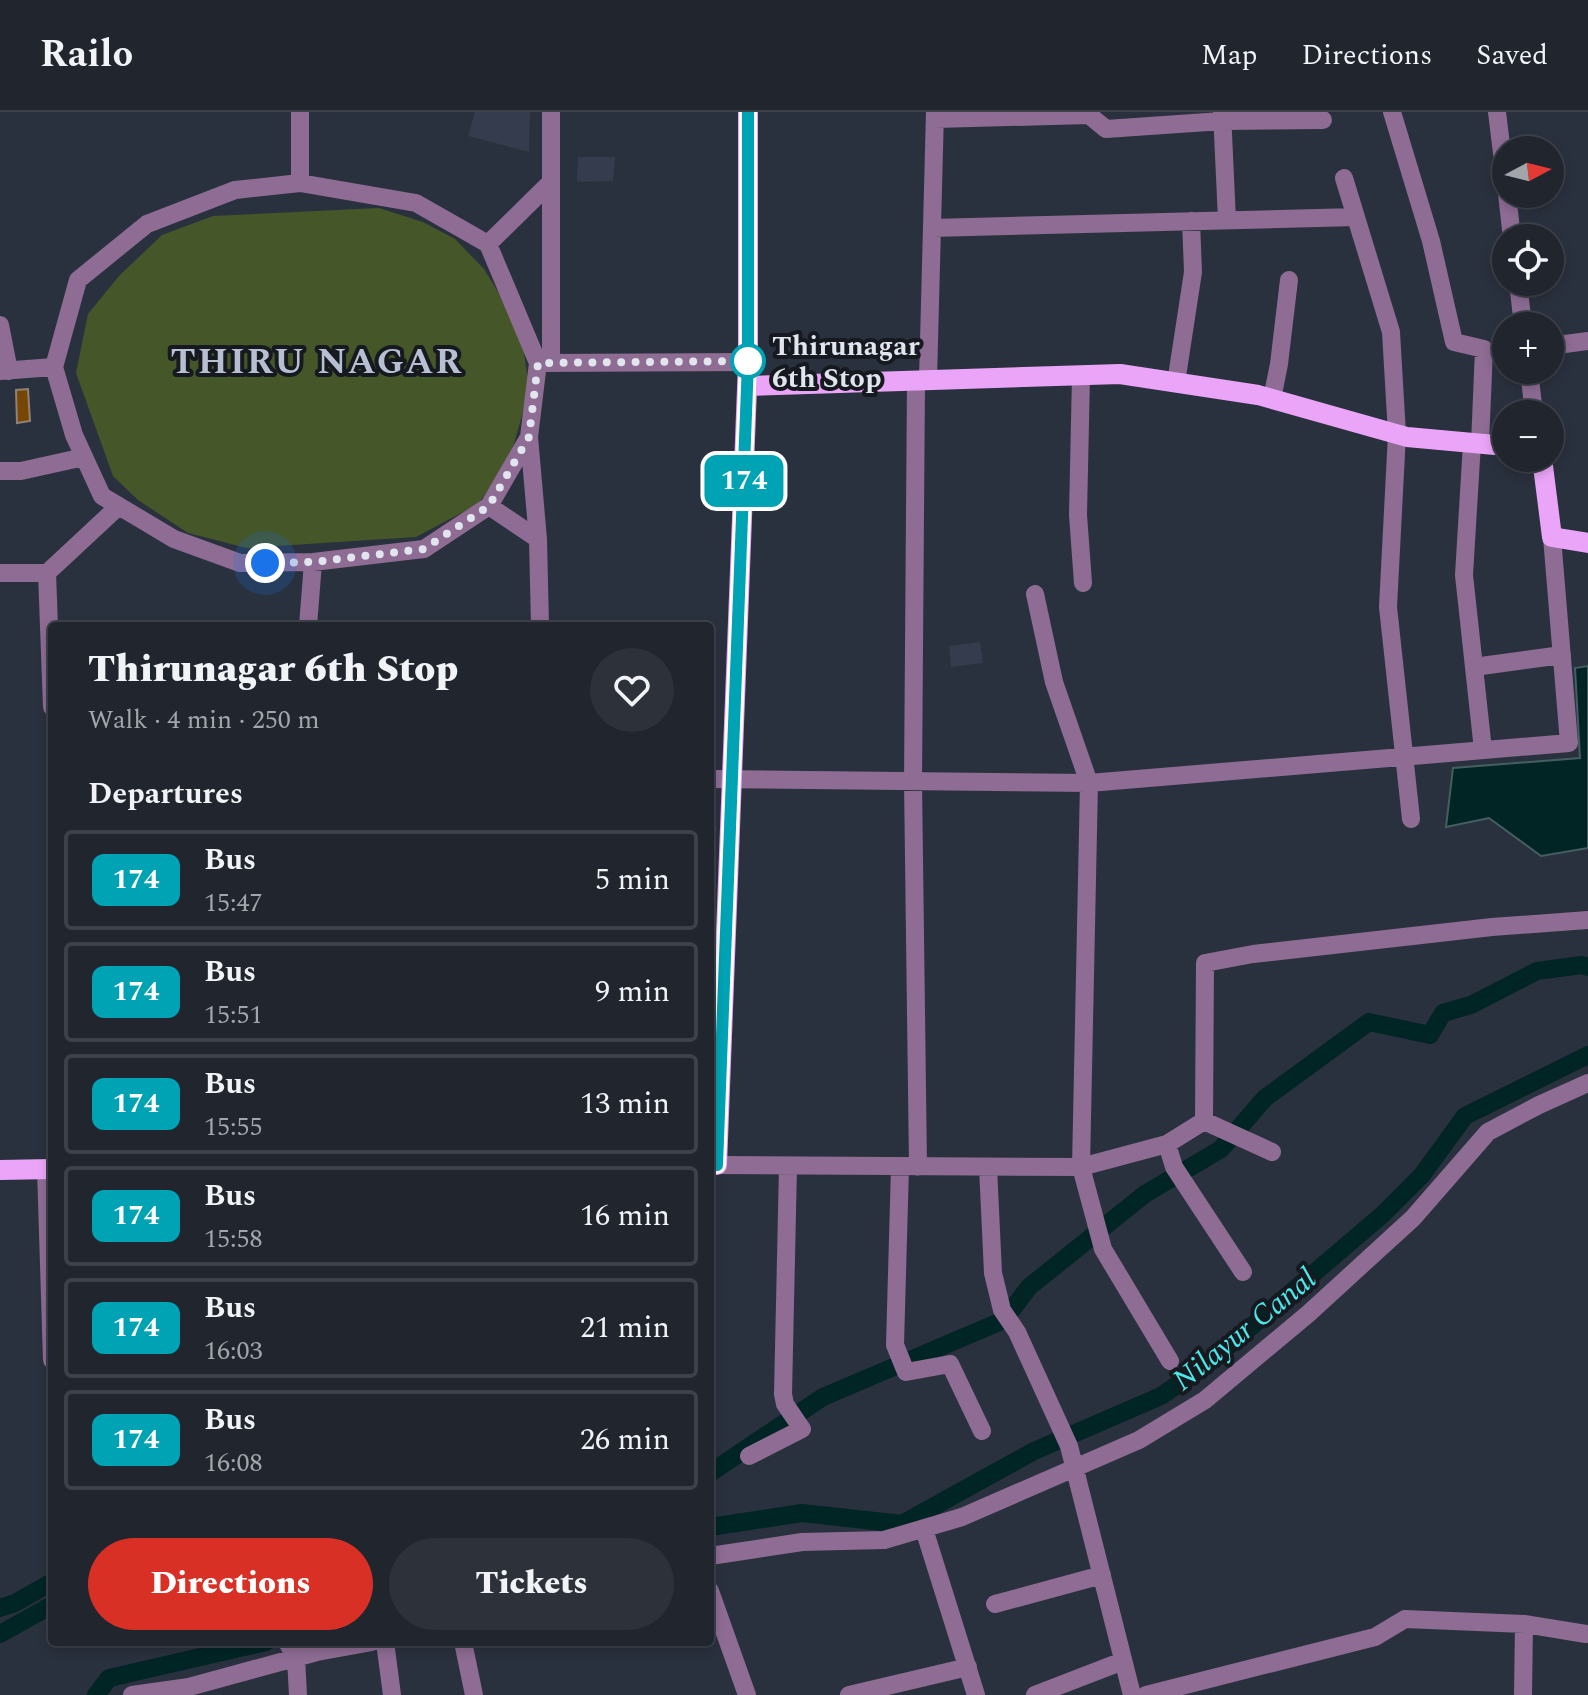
<!DOCTYPE html>
<meta charset="utf-8">
<style>
body{margin:0;font-family:Spectral,serif;background:#2d313a;color:#f1f3f6;height:100vh;display:flex;flex-direction:column;font-size:30px;white-space:nowrap}
*{box-sizing:border-box;margin:0}
p{font-size:26px;color:#a2a5aa}
.icon{flex:none;width:44px;height:44px;fill:none;stroke:currentColor;stroke-width:2;stroke-linecap:round;stroke-linejoin:round}
.map{position:relative;flex:1;overflow:hidden}
.drawer{position:absolute;left:48px;top:510px;width:666px;height:1024px;display:flex;flex-direction:column;background:#20252e;border-radius:8px;box-shadow:0 4px 12px #0003,0 0 0 2px #3d424a}
.drawer>*{flex:none}
.badge{padding:0 16px;border-radius:12px;font-size:28px;line-height:52px}
.needle{width:52px;rotate:83deg}
.buttons{position:absolute;left:1492px;top:24px;display:grid;gap:16px}
.buttons a{display:grid;place-items:center;width:72px;height:72px;border-radius:50%;background:#20252e;box-shadow:0 4px 12px #0003,0 0 0 2px #3d424a;font-size:40px}
.you{position:absolute;width:40px;height:40px;margin:-20px;border:6px solid #fff;border-radius:50%;background:#1a73e8;box-shadow:0 0 0 12px #1a73e833}
.map>.badge{position:absolute;translate:-50% -50%;box-shadow:0 0 0 4px #fff}
h2{padding:0 40px;font-size:30px;line-height:72px}
.round{display:grid;place-items:center;flex:none;width:84px;height:84px;border-radius:42px;background:#2d313a}
.headline{display:flex;align-items:center;justify-content:space-between;height:136px;padding:0 40px}
h1{font-size:38px;font-weight:800;line-height:60px}
.button{display:flex;gap:16px;margin-top:auto;padding:16px 40px}
.button a{flex:1;height:92px;border-radius:48px;background:#d93025;color:#fff;font-size:32px;font-weight:800;line-height:92px;text-align:center}
.button a+a{background:#2d313a;color:#f1f3f6}
ul{padding:0;list-style:none}
li{display:flex;align-items:center;gap:24px;height:100px;margin:0 16px 12px;padding:0 24px;border:4px solid #3d424a;border-radius:8px}
li div{flex:1}
li b{display:block;font-size:30px}
li em{font-style:normal}
li .badge{min-width:88px;font-weight:700;text-align:center}
header{display:flex;align-items:center;gap:48px;box-sizing:border-box;height:112px;padding:0 40px;background:#20252e;border-bottom:2px solid #3d424a}
header strong{font-size:38px}
nav{display:flex;gap:44px;margin-inline-start:auto;font-size:28px}
.map>svg:first-child{display:block}
.built{fill:#343c4e}
.green{fill:#455628}
.water{fill:#012424;stroke:#445e61;stroke-width:2}
.lines{fill:none;stroke-linecap:round;stroke-linejoin:round}
.canal{stroke:#012424;stroke-width:18}
.building{fill:#784603;stroke:#908276;stroke-width:2}
.minor{stroke:#8e6c94;stroke-width:18}
.major{stroke:#eba5f8;stroke-width:20}
.line-casing{stroke:#fff;stroke-width:18}
.line{stroke:#00a3b4;stroke-width:12}
.walk{stroke:#e1e5ee;stroke-width:8;stroke-dasharray:0 14.4}
.stop-dot{fill:#fff;stroke:#00a3b4;stroke-width:4}
.labels{text-anchor:middle;stroke-width:8;stroke-linejoin:round;paint-order:stroke}
.stop-label{font-size:28px;font-weight:bold;fill:#e1e5ee;stroke:#16191f;text-anchor:start}
.water-label{font-size:30px;font-style:italic;fill:#4ae8e9;stroke:#16191f}
.district-label{font-size:36px;font-weight:bold;letter-spacing:2px;fill:#b7c0d0;stroke:#16191f}
</style>
<header>
<strong>Railo</strong>
<nav><a>Map</a><a>Directions</a><a>Saved</a></nav>
</header>
<div class="map">
<svg width="1588" height="1583" viewBox="0 0 1588 1583">
<rect width="100%" height="100%" fill="#2a313e"/>
<path class="built" d="M475 0H530L529 40 468 24Z
M578 45H615L613 69 577 70Z
M980 530 983 551 951 555 949 534Z"/>
<path class="green" d="M379 96 423 110 455 127 484 157 508 196 523 234 529 275 523 300 509 349 478 392 416 425 247 436 188 421 138 388 113 364 76 261 88 202 119 164 162 123 213 104Z"/>
<path class="water" d="M1588 554V736L1541 744 1489 706 1446 715 1453 656 1580 646 1575 556Z"/>
<g class="lines">
<path class="canal" d="M710 1361 823 1285 1004 1208 1029 1175 1145 1082 1221 1037 1265 986 1369 910 1430 923 1443 901 1471 893 1537 859 1582 853 1588 855
M710 1415 802 1401 902 1412 1034 1339 1161 1284 1205 1254 1382 1103 1422 1063 1465 1004 1588 943
M0 1496 15 1491 52 1470
M0 1522 52 1493
M96 1583 109 1566 266 1530"/>
</g>
<path class="building" d="M28 277 30 309 17 311 16 278Z"/>
<g class="lines">
<path class="minor" d="M300 0V71
M551 0V251
M1222 0 1227 108
M1392 0 1431 129 1454 230 1484 237 1480 332
M1497 0 1506 74
M935 7 1089 3 1106 17 1222 9 1323 8
M1344 66 1391 220 1397 322 1388 495 1411 707
M300 71 416 91 488 132 538 251 529 325 489 394 424 437 313 450 240 451 174 427 102 384 74 323 54 255 78 168 147 112 235 78Z
M1507 82 1512 126
M932 116 1356 105
M488 132 551 70
M1518 170 1523 214
M0 213 9 259
M1550 234 1588 229
M541 251 748 250
M1529 258 1534 302
M0 259 54 255
M1081 264 1078 403 1083 471
M928 268 935 0
M916 269 913 669 918 1055
M1176 271 1193 160 1191 109
M1272 287 1279 252 1289 168
M529 325 538 427
M1472 331 1464 463 1483 638
M0 359H21L84 345
M489 394 538 427 540 514
M0 461H47L52 595
M47 461 119 394
M308 514 313 450
M1474 555 1562 543
M710 667 1089 671 1054 570 1035 482
M1204 1009 1272 1040
M1167 1032 1174 1055 1243 1160
M717 1053 1081 1055 1089 671 1569 631 1552 425
M900 1055 895 1233 906 1260 950 1252 982 1319
M988 1055 993 1161 1002 1198 1017 1220 1069 1334 1132 1583
M46 1057 52 1248
M1170 1249 1103 1137 1081 1055 1167 1032 1204 1009 1205 851 1253 842 1492 815 1588 808
M749 1344 802 1317 785 1292 783 1282 788 1055
M924 1417 976 1583
M710 1444 802 1430 884 1428 962 1405 1139 1328 1205 1288 1308 1202 1413 1106 1488 1020 1539 993 1588 971
M710 1479 747 1583
M995 1492 1102 1463
M1524 1512 1586 1522
M287 1530 296 1546 298 1583
M385 1530 392 1583
M463 1530 474 1583
M132 1583 189 1575 317 1540 372 1530
M849 1583 968 1555
M1035 1583 1123 1549
M1146 1583 1375 1525 1405 1507 1524 1512 1523 1583"/>
<path class="major" d="M747 274 1120 262 1258 283 1407 325 1506 334
M1542 346 1552 425 1588 431
M710 1053H717L748 250V0
M0 1058 52 1057"/>
</g>
<g class="lines">
<defs>
<path id="line" d="M717 1053 748 250V0"/>
</defs>
<use href="#line" class="line-casing"/>
<use href="#line" class="line"/>
<path class="walk" d="M265 451 313 450 424 437 489 394 529 325 538 251 748 249"/>
</g>
<circle class="stop-dot" cx="748" cy="249" r="16"/>
<g class="labels">
<g class="stop-label">
<text x="772" y="243">Thirunagar<tspan x="772" dy="32">6th Stop</tspan></text>
</g>
<g class="water-label">
<text transform="translate(1244 1217) rotate(-39)" y="10">Nilayur Canal</text>
</g>
<g class="district-label">
<text x="317" y="261">THIRU NAGAR</text>
</g>
</g>
</svg>
<div class="buttons">
<a><svg class="needle" viewBox="-14 -14 28 28"><path d="M0-13l5 13h-10z" fill="#e53935"/><path d="M0 13l5-13h-10z" fill="#a2a5aa"/></svg></a>
<a><svg class="icon" aria-label="locate" viewBox="0 0 24 24"><circle cx="12" cy="12" r="6"/><path d="M12 2v4M12 18v4M2 12h4M18 12h4"/></svg></a>
<a>+</a>
<a>−</a>
</div>
<div class="you" style="left:265px;top:451px"></div>
<b class="badge" style="left:744px;top:369px;background:#00a3b4;color:#fff">174</b>
<section class="drawer">
<div class="headline"><div><h1>Thirunagar 6th Stop</h1><p>Walk · 4 min · 250 m</p></div><a class="round"><svg class="icon" aria-label="heart" viewBox="0 0 24 24"><path d="M12 20l-8-8c-3-5 5-10 8-4 3-6 11-1 8 4z"/></svg></a></div>
<h2>Departures</h2>
<ul>
<li><span class="badge" style="background:#00a3b4;color:#fff">174</span><div><b>Bus</b><p>15:47</p></div><em>5 min</em></li>
<li><span class="badge" style="background:#00a3b4;color:#fff">174</span><div><b>Bus</b><p>15:51</p></div><em>9 min</em></li>
<li><span class="badge" style="background:#00a3b4;color:#fff">174</span><div><b>Bus</b><p>15:55</p></div><em>13 min</em></li>
<li><span class="badge" style="background:#00a3b4;color:#fff">174</span><div><b>Bus</b><p>15:58</p></div><em>16 min</em></li>
<li><span class="badge" style="background:#00a3b4;color:#fff">174</span><div><b>Bus</b><p>16:03</p></div><em>21 min</em></li>
<li><span class="badge" style="background:#00a3b4;color:#fff">174</span><div><b>Bus</b><p>16:08</p></div><em>26 min</em></li>
</ul>
<div class="button"><a>Directions</a><a>Tickets</a></div>
</section>
</div>
